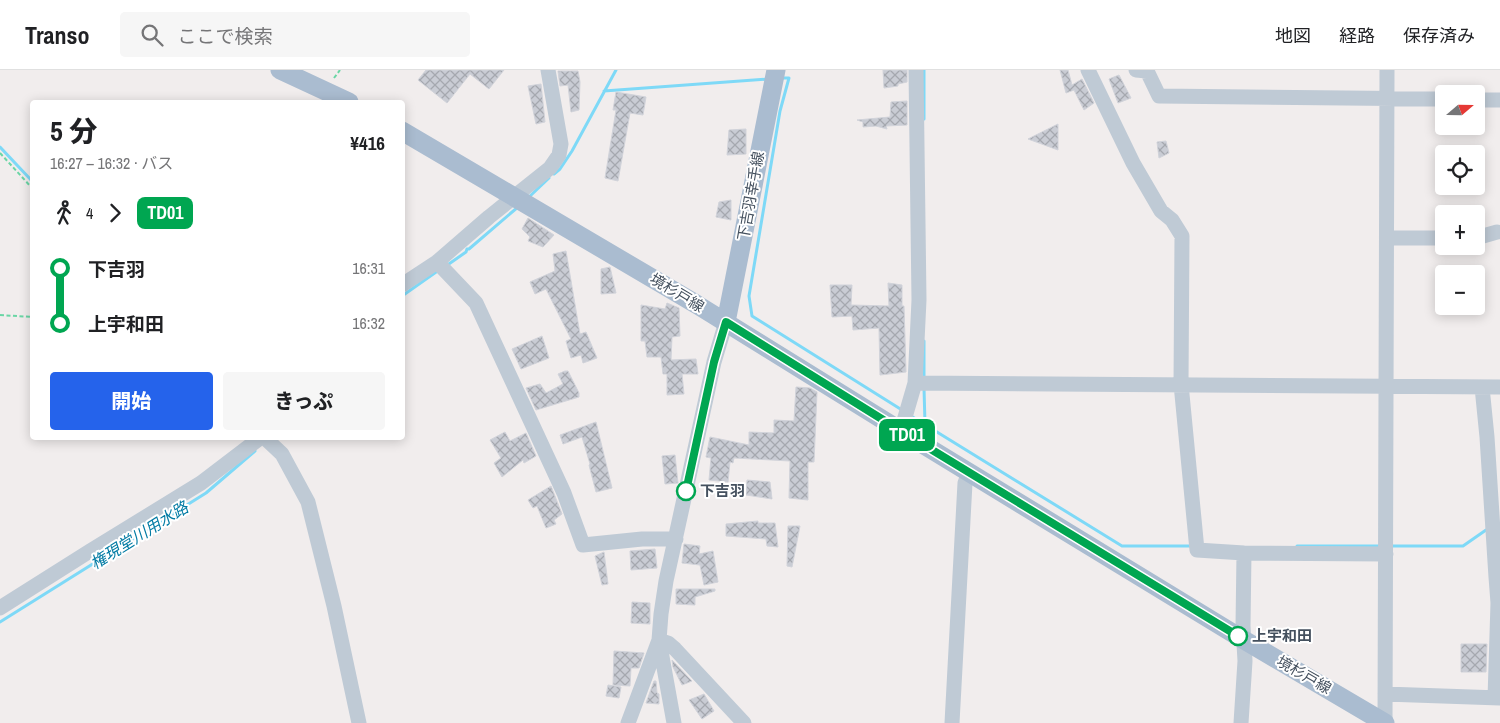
<!DOCTYPE html>
<html lang="ja">
<meta charset="utf-8">
<style>
body{margin:0;font-family:"Archivo Narrow","Noto Sans JP",sans-serif;background:#f6f6f6;color:#202124;height:100vh;display:flex;flex-direction:column;font-size:19px;white-space:nowrap}
*{box-sizing:border-box;margin:0}
p{font-size:16px;color:#757577}
.icon{flex:none;width:28px;height:28px;fill:none;stroke:currentColor;stroke-width:2;stroke-linecap:round;stroke-linejoin:round}
.map{position:relative;flex:1;overflow:hidden}
.side{position:absolute;left:30px;top:30px;width:375px;height:340px;display:flex;flex-direction:column;background:#fff;border-radius:5px;box-shadow:0 2px 12px #0003}
.side>*{flex:none}
.badge{padding:0 10px;border-radius:8px;font-size:18px;line-height:32px}
.needle{width:32px;rotate:70deg}
.controls{position:absolute;left:1435px;top:15px;display:grid;gap:10px}
.controls a{display:grid;place-items:center;width:50px;height:50px;border-radius:5px;background:#fff;box-shadow:0 2px 12px #0003;font-size:25px}
.map>.badge{position:absolute;translate:-50% -50%;box-shadow:0 0 0 2px #fff}
.legs{display:flex;align-items:center;gap:8px;height:55px;padding:0 20px;font-size:16px}
.legs p{margin-inline-start:auto}
.overview{display:flex;align-items:center;justify-content:space-between;height:85px;padding:0 20px}
h1{font-size:28px;font-weight:800;line-height:38px}
.primary-button{display:flex;gap:10px;margin-top:auto;padding:10px 20px}
.primary-button a{flex:1;height:58px;border-radius:5px;background:#2563eb;color:#fff;font-size:20px;font-weight:800;line-height:58px;text-align:center}
.primary-button a+a{background:#f6f6f6;color:#202124}
ul{padding:0 20px;list-style:none}
li{display:flex;align-items:center;gap:18px;height:55px;font-size:19px}
li i{display:grid;place-items:center;width:8px;height:100%;margin:0 6px;background:currentColor}
li i::after{content:'';width:12px;height:12px;margin:-6px;border:4px solid;border-radius:50%;background:#fff}
li p{margin-inline-start:auto}
li:first-child i{background:linear-gradient(#0000 50%,currentColor 0)}
li:last-child i{background:linear-gradient(currentColor 50%,#0000 0)}
header{display:flex;align-items:center;gap:30px;box-sizing:border-box;height:70px;padding:0 25px;background:#fff;border-bottom:1px solid #e0e0e0}
header strong{font-size:24px}
nav{display:flex;gap:28px;margin-inline-start:auto;font-size:18px}
.search{width:350px;height:45px;background:#f6f6f6;display:flex;align-items:center;gap:12px;box-sizing:border-box;padding:0 18px;border-radius:5px;color:#757577;font-size:19px}
.map>svg:first-child{display:block}
.lines{fill:none;stroke-linecap:round;stroke-linejoin:round}
.stream{stroke:#7ed9f7;stroke-width:3}
.building{fill:url(#building-cross-hatch);stroke:#d1d3da}
.path{stroke:#6ad6a5;stroke-width:2;stroke-dasharray:4 2.5;stroke-linecap:butt}
.minor{stroke:#bfcad5;stroke-width:15}
.major{stroke:#aabcd0;stroke-width:19}
.line-1-casing{stroke:#fff;stroke-width:11}
.line-1{stroke:#00a651;stroke-width:8}
.stop-1-dot{fill:#fff;stroke:#00a651;stroke-width:2.5}
.labels{text-anchor:middle;stroke-width:4;stroke-linejoin:round;paint-order:stroke}
.street-label{font-size:15px;fill:#44505e;stroke:#fff}
.stop-label{font-size:15px;font-weight:bold;fill:#44505e;stroke:#fff;text-anchor:start}
.water-label{font-size:16px;font-style:italic;fill:#027ba4;stroke:#fff}
</style>
<header>
<strong>Transo</strong>
<div class="search"><svg class="icon" aria-label="search" viewBox="0 0 24 24"><circle cx="10" cy="10" r="6"/><path d="M15 15l6 6"/></svg>ここで検索</div>
<nav><a>地図</a><a>経路</a><a>保存済み</a></nav>
</header>
<div class="map">
<svg width="1500" height="653" viewBox="0 0 1500 653">
<defs>
<pattern id="building-cross-hatch" width="8" height="8" patternUnits="userSpaceOnUse" patternTransform="scale(1.25)"><rect width="8" height="8" fill="#c9ccd4"/><path d="M0 0l8 8M0 8l8-8" fill="none" stroke="#a5a8af"/></pattern>
</defs>
<rect width="100%" height="100%" fill="#f1eded"/>
<g class="lines">
<path class="stream" d="M924 0V49
M780 8H789L780 41 749 226 752 246 902 340
M604 21 769 9
M0 77 32 111
M554 104 560 99 572 81 616 0
M529 127 549 108
M446 196 466 182 467 179H469L518 137
M402 226 439 200
M924 271V309
M924 318 925 354
M911 346 1122 476H1193
M1297 476H1381
M1389 476H1463L1486 460
M0 552 206 423 255 381"/>
</g>
<path class="building" d="M426 0H504L489 19 470 4 447 33 418 10Z
M883 0H907V12L898 14V16L884 18Z
M1060 0H1068L1072 15 1082 9 1094 33 1084 40 1074 20 1066 23Z
M558 1H578L580 12 579 40 571 42 568 15 560 16Z
M1119 5 1131 28 1118 33 1109 9Z
M541 14 545 52 536 54 528 16Z
M616 22 646 27 643 45 630 43 618 111 605 108 616 40H613Z
M907 31V55L886 56 887 59 876 56 863 57V52L857 50 890 47 891 32Z
M1058 54V80L1028 69Z
M746 59V84L727 85 729 60Z
M1166 71 1169 83 1159 88 1157 72Z
M731 130V150L716 147 719 132Z
M528 148 554 165 543 177 528 171 530 167 522 159Z
M566 181 580 264 586 262 597 288 583 293 581 285 571 288 566 271 571 269 546 219 535 224 530 212 555 201 553 184Z
M610 197 616 223 601 224V199Z
M888 213 902 215V236H904L906 302 880 305 879 258 853 260 852 246 832 247 830 215H852L851 235 889 236Z
M667 233 679 238 680 266 672 267 671 290 696 289 698 304H682L684 324 667 325V304H663L661 287H647L645 271H641V235L665 239Z
M542 266 549 288 521 299 512 279Z
M565 301H568L579 323V327L536 340 526 318 540 314 546 323 563 314 558 304Z
M796 317 810 318 817 322 814 392H808V430L789 428 790 391 734 388 733 393 730 392 728 412 709 410 711 388 706 387 710 367 749 375V362L774 363V350L794 351Z
M596 352 612 418 596 422 589 395 590 394 582 367 563 374 560 365Z
M505 362 510 371 526 363 536 386 524 393 523 390 502 407 494 393 501 388 490 370Z
M675 385 678 413 665 414 662 386Z
M747 410 770 412 772 429 746 425Z
M551 416 562 444 554 450 556 454 546 458 537 436 533 438 528 430Z
M758 451V453H775L778 477 767 476 766 469 726 466V454Z
M788 456H800L792 497 787 496Z
M684 474 700 476 699 484 713 481 718 512 704 515 700 495 682 493Z
M655 479 657 498 631 500 630 481Z
M604 482 608 514 602 515 595 486Z
M676 519H715V521L695 527V535L676 534Z
M632 532 650 533V554L631 553Z
M1461 574H1487L1486 602H1461Z
M614 581 644 583 639 598H631L630 616 613 615Z
M672 590 691 610 692 611 682 615 673 597Z
M654 611H656L657 623 659 624V634L646 633Z
M608 615 621 617 619 628 606 626Z
M704 624 714 641 702 649 689 630Z"/>
<g class="lines">
<path class="path" d="M334 8 340 0
M117 32 118 31 120 32
M0 83 32 118
M0 245 32 247"/>
<path class="minor" d="M1088 0 1133 93 1161 141 1172 150 1182 166 1181 314 1197 480 1244 483 1386 484
M1136 0 1147 1 1159 26 1444 29
M1476 30H1500
M1387 168H1444
M1476 168 1497 162
M437 192 476 233 564 423 583 475 642 469H676
M402 215 437 192 489 147 550 98 559 85 561 74 548 0
M915 313 1500 317
M1482 317 1487 367 1496 507 1498 533 1495 628
M901 361 915 313 919 230 916 0
M265 368 282 384 308 432 334 536 359 653
M0 538 90 481 201 413 260 368
M1385 624 1500 628
M628 653 659 570 668 573 675 579 744 653
M674 653 659 570 661 544 666 511 714 292 726 252
M952 653 965 413 969 402
M1241 653 1245 591 1243 556 1244 483
M1385 653 1387 0"/>
<path class="major" d="M280 0 349 32
M402 61 696 234 901 361 1244 570 1385 653
M726 252 776 0"/>
</g>
<g class="lines">
<defs>
<path id="line-1" d="M686 421 714 292 726 252 901 361 1238 566"/>
</defs>
<use href="#line-1" class="line-1-casing"/>
<use href="#line-1" class="line-1"/>
</g>
<g class="stop-1-dot">
<circle cx="686" cy="421" r="9"/>
<circle cx="1238" cy="566" r="9"/>
</g>
<g class="labels">
<g class="street-label">
<text transform="translate(751 126) rotate(-80)" y="5">下吉羽幸手線</text>
<text transform="translate(677 223) rotate(31)" y="5">境杉戸線</text>
<text transform="translate(1304 605) rotate(30)" y="5">境杉戸線</text>
</g>
<g class="stop-label">
<text x="700" y="426">下吉羽</text>
<text x="1252" y="571">上宇和田</text>
</g>
<g class="water-label">
<text transform="translate(139 465) rotate(-32)" y="6">権現堂川用水路</text>
</g>
</g>
</svg>
<div class="controls">
<a><svg class="needle" viewBox="-14 -14 28 28"><path d="M0-13l5 13h-10z" fill="#e53935"/><path d="M0 13l5-13h-10z" fill="#757577"/></svg></a>
<a><svg class="icon" aria-label="locate" viewBox="0 0 24 24"><circle cx="12" cy="12" r="6"/><path d="M12 2v4M12 18v4M2 12h4M18 12h4"/></svg></a>
<a>+</a>
<a>−</a>
</div>
<b class="badge" style="left:907px;top:365px;background:#00a651;color:#fff">TD01</b>
<section class="side">
<div class="overview"><div><h1>5 分</h1><p>16:27 – 16:32 · バス</p></div><b>¥416</b></div>
<div class="legs"><svg class="icon" aria-label="walk" viewBox="0 0 24 24"><circle cx="13" cy="4" r="2"/><path d="M13 8l-2 6 4 7M11 14l-3 7M7 12l3-4h3l4 4"/></svg>4<svg class="icon" aria-label="forward" viewBox="0 0 24 24"><path d="M9 5l7 7-7 7"/></svg><b class="badge" style="background:#00a651;color:#fff">TD01</b></div>
<ul>
<li><i style="color:#00a651"></i><b>下吉羽</b><p>16:31</p></li>
<li><i style="color:#00a651"></i><b>上宇和田</b><p>16:32</p></li>
</ul>
<div class="primary-button"><a>開始</a><a>きっぷ</a></div>
</section>
</div>
